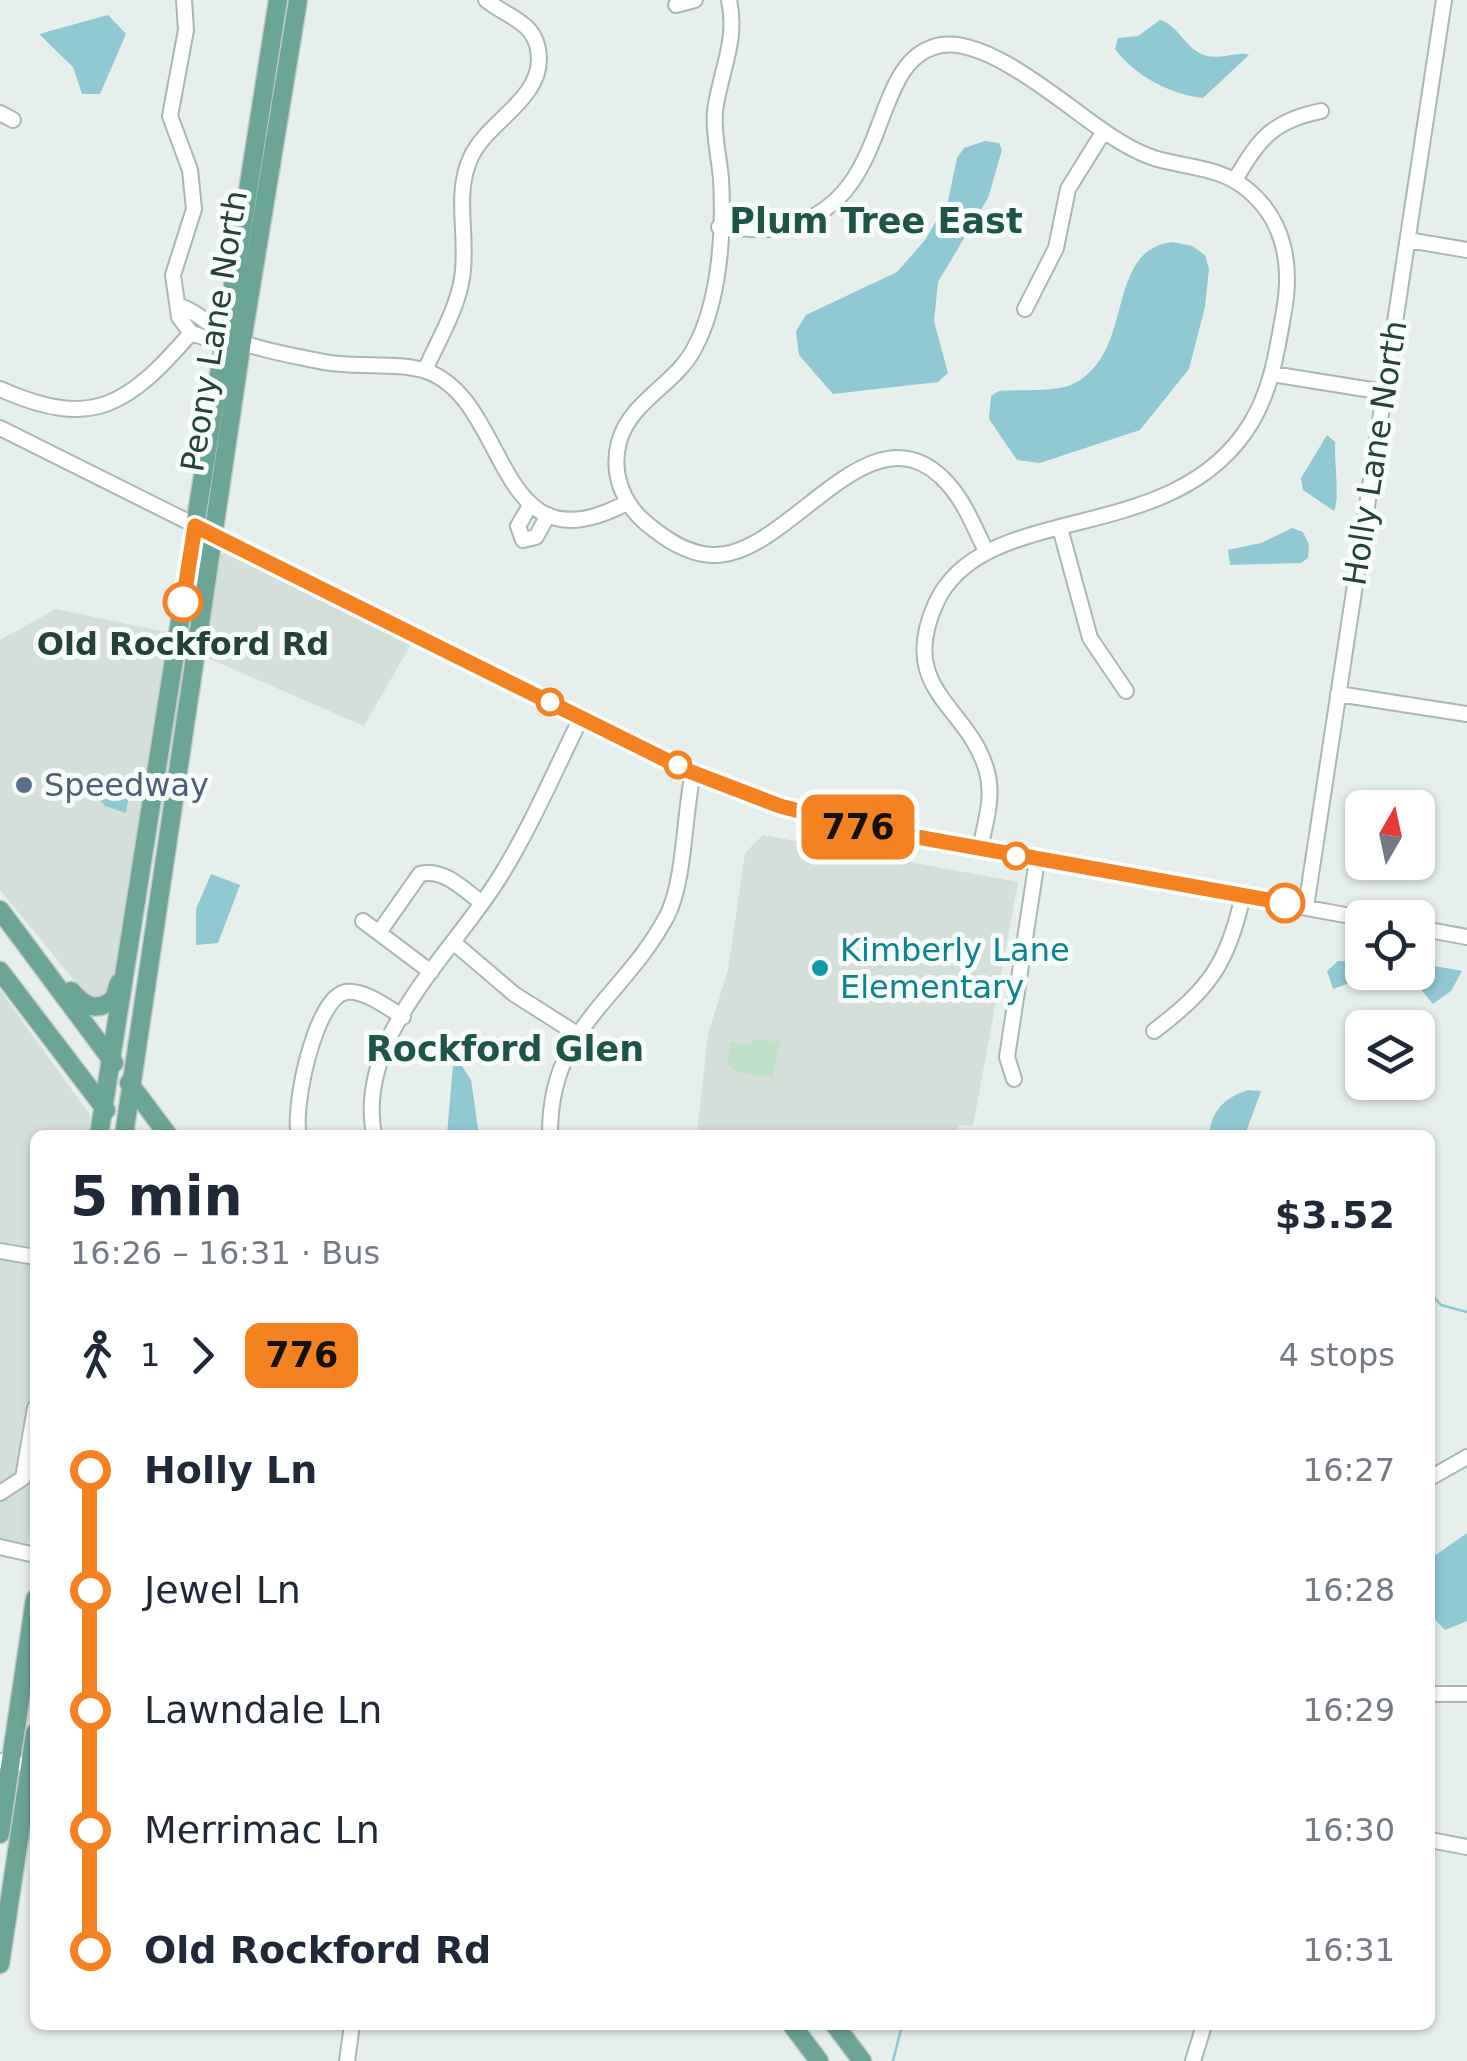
<!DOCTYPE html>
<meta charset="utf-8">
<style>
body{margin:0;font-family:"DejaVu Sans",sans-serif;background:#f2f2f3;color:#1f2937;height:100vh;display:flex;flex-direction:column;font-size:38px;white-space:nowrap}
*{box-sizing:border-box;margin:0}
p{font-size:32px;color:#747a83}
.icon{flex:none;width:55px;height:55px;fill:none;stroke:currentColor;stroke-width:2;stroke-linecap:round;stroke-linejoin:round}
.map{position:relative;flex:1;overflow:hidden}
.drawer{position:absolute;left:30px;top:1130px;width:1405px;height:900px;display:flex;flex-direction:column;background:#fff;border-radius:15px;box-shadow:0 2px 8px #0004}
.drawer>*{flex:none}
.badge{padding:0 20px;border-radius:15px;font-size:35px;line-height:65px}
.needle{width:65px;rotate:9deg}
.tools{position:absolute;left:1345px;top:790px;display:grid;gap:20px}
.tools a{display:grid;place-items:center;width:90px;height:90px;border-radius:15px;background:#fff;box-shadow:0 2px 8px #0004;font-size:50px}
.map>.badge{position:absolute;translate:-50% -50%;box-shadow:0 0 0 5px #fff}
.legs{display:flex;align-items:center;gap:15px;height:110px;padding:0 40px;font-size:32px}
.legs p{margin-inline-start:auto}
.overview{display:flex;align-items:center;justify-content:space-between;height:170px;padding:0 40px}
h1{font-size:55px;font-weight:700;line-height:75px}
ul{padding:0 40px;list-style:none}
li{display:flex;align-items:center;gap:35px;height:120px;font-size:38px}
li i{display:grid;place-items:center;width:15px;height:100%;margin:0 12px;background:currentColor}
li i::after{content:'';width:25px;height:25px;margin:-12px;border:8px solid;border-radius:50%;background:#fff}
li p{margin-inline-start:auto}
li:first-child i{background:linear-gradient(#0000 50%,currentColor 0)}
li:last-child i{background:linear-gradient(currentColor 50%,#0000 0)}
.map>svg:first-child{display:block}
.built{fill:#d4dfda}
.green{fill:#bfe0c8}
.water{fill:#8ec9d4}
.lines{fill:none;stroke-linecap:round;stroke-linejoin:round}
.stream{stroke:#8ec9d4;stroke-width:2.5}
.minor-casing{stroke:#a8b8b2;stroke-width:18}
.major-casing{stroke:#c2cac8;stroke-width:21}
.minor{stroke:#fff;stroke-width:14}
.major{stroke:#6aa596;stroke-width:18}
.line-1-casing{stroke:#fff;stroke-width:22}
.line-1{stroke:#f58220;stroke-width:15}
.stop-1-dot{fill:#fff;stroke:#f58220;stroke-width:5}
.service-dot{fill:#5c6f8a;stroke:#f7fbf9;stroke-width:4}
.culture-dot{fill:#0f9aa8;stroke:#f7fbf9;stroke-width:4}
.labels{text-anchor:middle;stroke-width:10;stroke-linejoin:round;paint-order:stroke}
.street-label{font-size:32px;fill:#24423a;stroke:#f7fbf9}
.stop-label{font-size:32px;font-weight:bold;fill:#24423a;stroke:#f7fbf9}
.service-label{font-size:32px;fill:#4e5e75;stroke:#f7fbf9;text-anchor:start}
.culture-label{font-size:32px;fill:#0d838f;stroke:#f7fbf9;text-anchor:start}
.neighbourhood-label{font-size:35px;font-weight:bold;fill:#1f5548;stroke:#f7fbf9}
</style>
<div class="map">
<svg width="1467" height="2061" viewBox="0 0 1467 2061">
<rect width="100%" height="100%" fill="#e6efeb"/>
<path class="built" d="M228 552 414 639 364 726 205 657 215 557Z
M56 609 171 633 117 981 108 994 91 1001 0 890V640Z
M763 835 1018 882 973 1126 959 1125 955 1135H697L708 1034 728 970 745 853Z
M0 990 90 1115 89 1135H35V1497L26 1561 0 1556Z"/>
<path class="green" d="M752 1040 780 1041 773 1078 738 1072 727 1064 730 1042 751 1045Z"/>
<path class="water" d="M108 15 126 34 100 94H82L73 67 39 34Z
M1160 20C1179 26 1185 48 1204 55 1219 61 1240 50 1249 55L1203 98C1171 95 1134 75 1115 49L1118 38 1138 36Z
M985 141 999 143 1002 150 988 198 938 282 934 321 948 373 938 382 833 394 799 355 796 331 806 315 897 272 925 240 948 201 957 158 964 148Z
M1173 242 1192 246 1205 255 1209 269 1205 307 1189 369 1140 430 1040 463 1017 460 989 419 991 396 999 391C1020 389 1057 393 1075 383 1136 351 1104 249 1173 242Z
M1327 435 1335 442C1334 461 1340 498 1334 511L1303 490 1301 478Z
M1292 528 1303 532 1309 545 1308 558 1301 563 1230 565 1228 550 1261 543Z
M110 775 131 782 126 813 105 806 87 784Z
M211 874 240 885 218 943 196 945V909Z
M1338 961H1362V972H1418V963L1462 971 1451 991 1433 1004 1412 979 1367 977 1333 989 1327 971Z
M460 1063 471 1080 479 1135H447L453 1064Z
M1248 1090 1261 1091 1245 1135H1209C1211 1110 1226 1097 1248 1090Z
M1467 1533V1621L1445 1630 1430 1614V1559Z"/>
<g class="lines">
<path class="stream" d="M1430 1293 1441 1305 1467 1312
M893 2061 902 2025"/>
<defs>
<path id="minor" d="M184 0 186 30 170 116 190 170 194 209 173 275 179 317 191 333 212 340 222 334
M729 0C738 41 720 72 715 111 713 134 719 156 721 179 724 231 720 302 694 349 675 385 630 401 619 442 611 472 622 503 646 523 665 539 687 554 712 555 790 559 871 395 949 485 965 503 975 529 986 551
M676 5 695 0
M0 113 13 120
M1235 180C1259 139 1272 121 1321 111
M719 227C742 228 767 232 789 226 897 197 866 57 942 45 990 38 1066 106 1105 132 1121 143 1141 155 1161 160 1192 168 1222 168 1248 190 1285 221 1292 266 1284 311 1277 350 1272 388 1251 423 1174 550 984 498 936 603 896 691 970 706 987 772 994 797 985 824 980 849
M1408 240 1467 250
M179 306C196 311 210 325 223 334 243 347 295 356 319 361 352 369 397 361 426 371 512 401 493 576 628 502
M1025 309 1056 248 1068 189 1104 131
M425 370C438 341 457 310 462 278 469 238 453 195 471 157 487 122 540 100 539 58 538 22 510 19 486 0
M1272 374 1384 392
M0 389C94 431 129 404 191 333
M0 428 686 770 780 806 856 826 1362 918
M531 504 518 526 523 540 536 537 548 515
M1060 528 1090 638 1126 691
M1338 694 1467 714
M1306 907 1444 0
M363 921 431 972
M1418 928 1467 937
M380 931 420 874C444 868 463 889 482 903
M453 942 514 994 577 1034
M1154 1031C1209 989 1228 964 1243 895
M1014 1079 1007 1057 1037 860
M299 1135C292 1109 315 997 346 992 364 989 388 1008 403 1017
M374 1135C355 1035 454 953 501 875 532 825 555 770 581 718
M550 1135C549 1027 623 999 667 916 685 881 684 813 693 773
M0 1251 35 1257
M1430 1478 1467 1457
M0 1493 23 1478 35 1408
M0 1547 35 1555
M1430 1694H1467
M0 1761 30 1765
M1430 1840 1467 1847
M347 2061 352 2025
M1193 2061 1204 2025"/>
<path id="major" d="M0 910 114 1063
M0 971 106 1110
M71 991C84 1006 96 1013 114 999L119 983
M129 1083 168 1135
M99 1135 278 0
M124 1135 242 341 298 0
M0 1834 35 1599
M0 1964 35 1733
M792 2025 819 2061
M835 2025 862 2061"/>
</defs>
<use href="#minor" class="minor-casing"/>
<use href="#major" class="major-casing"/>
<use href="#minor" class="minor"/>
<use href="#major" class="major"/>
</g>
<g class="lines">
<defs>
<path id="line-1" d="M183 602 195 526 686 770 780 806 856 826 1285 903"/>
</defs>
<use href="#line-1" class="line-1-casing"/>
<use href="#line-1" class="line-1"/>
</g>
<g class="stop-1-dot">
<circle cx="183" cy="602" r="18"/>
<circle cx="550" cy="702" r="12"/>
<circle cx="678" cy="765" r="12"/>
<circle cx="1016" cy="856" r="12"/>
<circle cx="1285" cy="903" r="18"/>
</g>
<circle class="service-dot" cx="24" cy="785" r="10"/>
<circle class="culture-dot" cx="820" cy="968" r="10"/>
<g class="labels">
<g class="street-label">
<text transform="translate(214 331) rotate(-81)" y="11">Peony Lane North</text>
<text transform="translate(1375 453) rotate(-81)" y="11">Holly Lane North</text>
</g>
<g class="stop-label">
<text x="183" y="655">Old Rockford Rd</text>
</g>
<g class="service-label">
<text x="44" y="796">Speedway</text>
</g>
<g class="culture-label">
<text x="840" y="961">Kimberly Lane<tspan x="840" dy="37">Elementary</tspan></text>
</g>
<g class="neighbourhood-label">
<text x="876" y="233">Plum Tree East</text>
<text x="505" y="1061">Rockford Glen</text>
</g>
</g>
</svg>
<div class="tools">
<a><svg class="needle" viewBox="-14 -14 28 28"><path d="M0-13l5 13h-10z" fill="#e53935"/><path d="M0 13l5-13h-10z" fill="#747a83"/></svg></a>
<a><svg class="icon" aria-label="locate" viewBox="0 0 24 24"><circle cx="12" cy="12" r="6"/><path d="M12 2v4M12 18v4M2 12h4M18 12h4"/></svg></a>
<a><svg class="icon" aria-label="layers" viewBox="0 0 24 24"><path d="M12 4l9 5-9 5-9-5zM3 14l9 5 9-5"/></svg></a>
</div>
<b class="badge" style="left:858px;top:827px;background:#f58220;color:#111">776</b>
<section class="drawer">
<div class="overview"><div><h1>5 min</h1><p>16:26 – 16:31 · Bus</p></div><b>$3.52</b></div>
<div class="legs"><svg class="icon" aria-label="walk" viewBox="0 0 24 24"><circle cx="13" cy="4" r="2"/><path d="M13 8l-2 6 4 7M11 14l-3 7M7 12l3-4h3l4 4"/></svg>1<svg class="icon" aria-label="forward" viewBox="0 0 24 24"><path d="M9 5l7 7-7 7"/></svg><b class="badge" style="background:#f58220;color:#111">776</b><p>4 stops</p></div>
<ul>
<li><i style="color:#f58220"></i><b>Holly Ln</b><p>16:27</p></li>
<li><i style="color:#f58220"></i><span>Jewel Ln</span><p>16:28</p></li>
<li><i style="color:#f58220"></i><span>Lawndale Ln</span><p>16:29</p></li>
<li><i style="color:#f58220"></i><span>Merrimac Ln</span><p>16:30</p></li>
<li><i style="color:#f58220"></i><b>Old Rockford Rd</b><p>16:31</p></li>
</ul>
</section>
</div>
